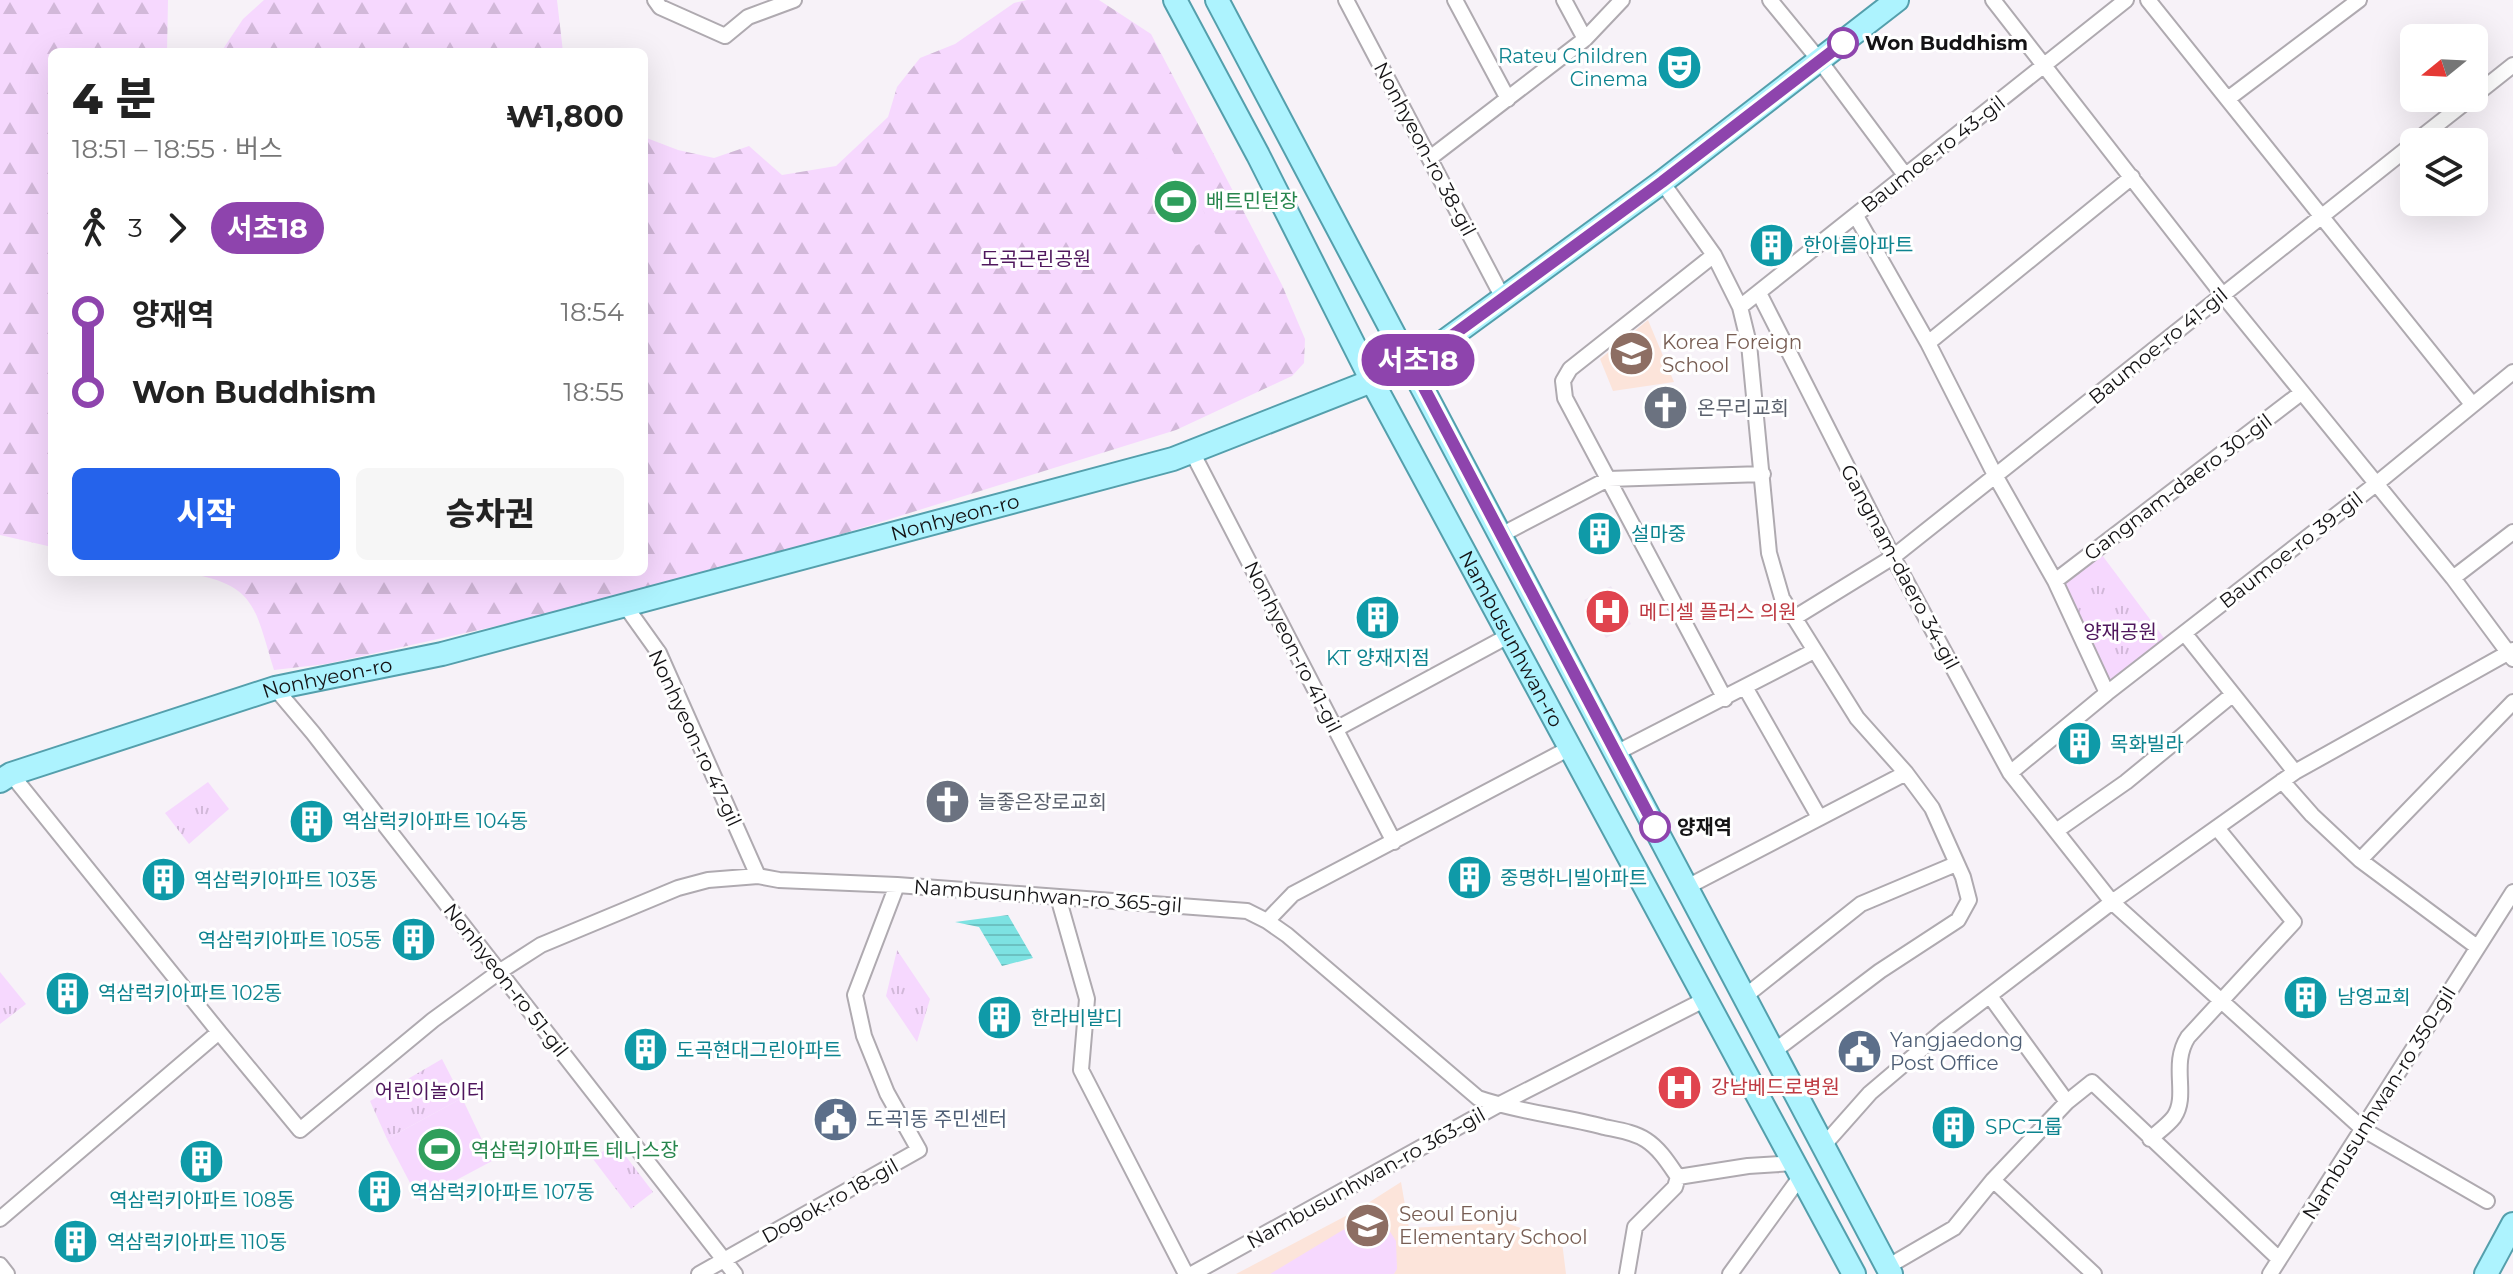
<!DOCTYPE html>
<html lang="ko">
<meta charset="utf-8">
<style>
body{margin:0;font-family:Montserrat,"Noto Sans KR",sans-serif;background:#f6f6f6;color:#222;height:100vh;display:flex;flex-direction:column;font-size:30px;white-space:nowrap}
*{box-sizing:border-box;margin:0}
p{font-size:26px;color:#767676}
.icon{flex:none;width:44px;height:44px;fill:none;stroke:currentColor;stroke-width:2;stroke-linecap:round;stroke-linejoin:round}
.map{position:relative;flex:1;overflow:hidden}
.side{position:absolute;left:48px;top:48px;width:600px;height:528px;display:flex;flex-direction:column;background:#fff;border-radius:12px;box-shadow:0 8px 32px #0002}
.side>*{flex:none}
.badge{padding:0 16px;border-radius:26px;font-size:28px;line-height:52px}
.needle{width:52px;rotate:252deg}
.tools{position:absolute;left:2400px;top:24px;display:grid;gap:16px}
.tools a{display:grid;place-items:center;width:88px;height:88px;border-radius:12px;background:#fff;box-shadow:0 8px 32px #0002;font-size:40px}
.map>.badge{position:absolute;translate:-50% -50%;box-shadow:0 0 0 4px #fff}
.legs{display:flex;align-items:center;gap:12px;height:88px;padding:0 24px;font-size:26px}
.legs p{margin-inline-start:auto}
.head{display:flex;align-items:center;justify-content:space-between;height:136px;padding:0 24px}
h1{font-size:44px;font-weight:800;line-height:60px}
.action{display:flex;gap:16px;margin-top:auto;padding:16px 24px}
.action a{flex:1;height:92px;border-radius:12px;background:#2563eb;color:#fff;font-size:32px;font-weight:800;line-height:92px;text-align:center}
.action a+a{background:#f6f6f6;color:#222}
ul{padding:0 24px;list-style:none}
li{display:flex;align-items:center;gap:28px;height:80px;font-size:30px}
li i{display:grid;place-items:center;width:12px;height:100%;margin:0 10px;background:currentColor}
li i::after{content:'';width:20px;height:20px;margin:-10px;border:6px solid;border-radius:50%;background:#fff}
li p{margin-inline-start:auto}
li:first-child i{background:linear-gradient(#0000 50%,currentColor 0)}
li:last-child i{background:linear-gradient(currentColor 50%,#0000 0)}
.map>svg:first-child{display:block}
.education{fill:#fce4da}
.built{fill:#f0e6f3}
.grass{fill:url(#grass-tufts)}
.forest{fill:url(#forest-firs)}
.garden{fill:#f6d8fe}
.water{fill:url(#water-rules)}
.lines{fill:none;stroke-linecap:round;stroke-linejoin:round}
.street-casing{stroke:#afaab0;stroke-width:18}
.primary-casing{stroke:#549fac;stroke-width:26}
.street{stroke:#fff;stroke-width:14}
.primary{stroke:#adf3fe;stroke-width:22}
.line-1-casing{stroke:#fff;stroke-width:18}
.line-1{stroke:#8e44ad;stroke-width:12}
.stop-1-dot{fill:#fff;stroke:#8e44ad;stroke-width:4}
.labels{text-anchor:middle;stroke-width:6;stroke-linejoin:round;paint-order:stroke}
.stop-label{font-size:20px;font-weight:bold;fill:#141315;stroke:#fff;text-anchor:start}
.culture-label{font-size:20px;fill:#0d838f;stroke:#fff;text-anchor:start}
.street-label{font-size:20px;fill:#141315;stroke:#fff}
.leisure-label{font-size:20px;fill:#27864d;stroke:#fff;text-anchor:start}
.park-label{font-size:20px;fill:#4f175d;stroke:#fff}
.education-label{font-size:20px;fill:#785e54;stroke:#fff;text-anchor:start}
.worship-label{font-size:20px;fill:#5b616d;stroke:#fff;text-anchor:start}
.health-label{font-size:20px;fill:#be3a42;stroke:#fff;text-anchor:start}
.service-label{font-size:20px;fill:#4e5e75;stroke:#fff;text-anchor:start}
</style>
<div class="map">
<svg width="2513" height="1274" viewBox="0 0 2513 1274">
<defs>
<pattern id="grass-tufts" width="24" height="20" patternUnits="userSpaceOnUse" patternTransform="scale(2)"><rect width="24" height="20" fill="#f6d8fe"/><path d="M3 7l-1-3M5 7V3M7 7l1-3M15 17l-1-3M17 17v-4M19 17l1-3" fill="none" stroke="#d2b8d9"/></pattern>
<pattern id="forest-firs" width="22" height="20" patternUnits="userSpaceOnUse" patternTransform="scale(2)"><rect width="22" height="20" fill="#f6d8fe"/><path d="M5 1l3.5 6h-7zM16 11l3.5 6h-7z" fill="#d2b8d9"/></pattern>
<pattern id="water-rules" width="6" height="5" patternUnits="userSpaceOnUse" patternTransform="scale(2)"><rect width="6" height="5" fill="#7de2e2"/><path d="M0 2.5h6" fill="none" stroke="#6bc1c1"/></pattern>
</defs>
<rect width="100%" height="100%" fill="#f7f2f8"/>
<path class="education" d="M1648 320 1674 382 1613 391 1600 359Z
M1401 1182 1409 1228 1506 1223 1562 1242 1566 1274H1236L1357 1210Z"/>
<path class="built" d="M1611 586 1631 624 1606 638 1584 600Z"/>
<path class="grass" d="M2102 555 2164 638 2108 682 2062 584Z
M208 782 229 809 189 844 165 813Z
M897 950 930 999 917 1042 886 996Z
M0 972 26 1004 0 1024Z
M442 1059 462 1098 387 1139 370 1101Z
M615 1142 653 1192 631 1209 593 1159Z"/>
<path class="forest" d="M0 0H168L167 52H52V547L0 535Z
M264 0H557L563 52H221L243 19Z
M1027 0H1099L1151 34 1282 285 1305 339 1304 363 1292 376 1176 430 675 586 326 664 274 670C254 605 256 583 180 572H644V137L678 150 714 158 749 146 782 175 836 166 888 117 897 87 920 58 955 44 1014 3Z"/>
<path class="garden" d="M1170 146 1216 235 1179 255 1133 166Z
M462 1098 492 1161 419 1200 387 1139Z
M1376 1210 1396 1241 1397 1269 1394 1274H1270Z"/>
<path class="water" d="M1008 915 1033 958 1002 966 979 927 955 922Z"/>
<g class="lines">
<defs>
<path id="street" d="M655 0 660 7 725 36 748 17 794 0
M1346 0 1503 298
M1455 0 1508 99
M1564 0 1585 39
M1770 0 1820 61 1905 175
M1993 0 2222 294 2453 578 2513 659
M2148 0 2472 404
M2474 96 2513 65
M2229 98 2359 0
M2415 142 2471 98
M1430 158 1585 39 1622 0
M1662 182 1714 255 1740 307 1749 344 1769 553 1782 598 1857 718 1906 773 1932 808 1963 877 1969 900 1958 920 1880 971 1773 1052
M1856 216 1928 343 1996 477 2055 581 2107 693
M1714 255 1570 369 1563 381 1565 398 1725 699
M1759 293 1893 557 2010 773 2112 902 2364 1130 2487 1201
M1740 307 2126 0
M1928 343 2132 177
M1192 452 1394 842
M1501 535 1608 479 1763 474
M2453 578 2513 532
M2055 581 2301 393
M624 604 659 653 758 876
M1794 618 1893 557 2414 143
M2185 634 2295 772
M1745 687 1819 817
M275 688 313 733 735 1274
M1336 729 1510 635
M1616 753 1814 651
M2010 773 2107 693 2376 484 2513 372
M11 774 219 1032
M2282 781 2312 815 2360 860 2477 947
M2056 831 2126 782 2232 695
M2360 860 2513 702
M1687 887 1906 773
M1058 897 1087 999 1081 1070 1186 1274
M1267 921 1293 894 1568 749
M1990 996 2067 1102
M1743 998 1861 904 1956 864
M2150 1139C2158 1132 2168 1125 2174 1117 2189 1095 2170 1065 2188 1037L2294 922 2217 828
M1823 1146 1870 1093 1943 1031 2112 902 2295 772 2513 650
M1678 1177 1748 1166 1795 1163
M1993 1180 2094 1274
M0 1219 219 1032 300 1130 433 1020 499 972 541 945 678 888 708 880 758 876 779 880 897 885 1247 911 1267 921 1287 935 1478 1098C1518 1112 1563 1116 1604 1127 1618 1130 1634 1132 1646 1140 1660 1149 1669 1164 1678 1177
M0 1265 7 1274
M1887 1267 1954 1228 1993 1180 2067 1102 2092 1082 2279 1259
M699 1274 919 1150 887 1093 864 1036 855 995 897 885
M1192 1274 1498 1105 1706 999
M1627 1274 1635 1227 1675 1187 1678 1177
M1730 1274 1801 1176
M2270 1274 2513 892"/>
<g id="primary">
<path id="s1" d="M1175 0 1258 155 1372 381 1854 1274"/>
<path d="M1217 0 1891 1274"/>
<path id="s2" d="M0 781 11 774 275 688 442 654 1173 459 1387 375 1412 365 1662 182 1897 0"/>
<path d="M2486 1274 2513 1224"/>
</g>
</defs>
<use href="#street" class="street-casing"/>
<use href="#primary" class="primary-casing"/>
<use href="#street" class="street"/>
<use href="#primary" class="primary"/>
</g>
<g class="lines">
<defs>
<path id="line-1" d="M1655 827 1412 365 1662 182 1843 43"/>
</defs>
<use href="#line-1" class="line-1-casing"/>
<use href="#line-1" class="line-1"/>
</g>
<defs>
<symbol id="theatre-disc" viewBox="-11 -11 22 22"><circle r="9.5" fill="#0f9aa8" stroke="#fff"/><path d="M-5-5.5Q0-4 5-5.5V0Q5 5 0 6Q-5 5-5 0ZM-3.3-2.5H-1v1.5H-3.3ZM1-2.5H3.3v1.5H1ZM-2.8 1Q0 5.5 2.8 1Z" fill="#fff"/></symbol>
<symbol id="stadium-disc" viewBox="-11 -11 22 22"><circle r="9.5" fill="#2e9e5b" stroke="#fff"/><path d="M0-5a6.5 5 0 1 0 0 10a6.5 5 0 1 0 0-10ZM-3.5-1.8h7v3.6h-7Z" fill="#fff"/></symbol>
<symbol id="building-disc" viewBox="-11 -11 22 22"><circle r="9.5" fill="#0f9aa8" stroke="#fff"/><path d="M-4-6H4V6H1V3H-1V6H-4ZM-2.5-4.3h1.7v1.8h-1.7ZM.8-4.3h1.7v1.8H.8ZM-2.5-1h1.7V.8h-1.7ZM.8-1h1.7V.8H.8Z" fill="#fff"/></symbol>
<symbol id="school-disc" viewBox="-11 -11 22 22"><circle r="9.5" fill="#8d6e63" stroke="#fff"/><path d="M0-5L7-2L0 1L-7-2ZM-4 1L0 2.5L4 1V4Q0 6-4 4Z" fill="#fff"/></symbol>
<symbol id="church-disc" viewBox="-11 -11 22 22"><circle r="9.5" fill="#6b7280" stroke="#fff"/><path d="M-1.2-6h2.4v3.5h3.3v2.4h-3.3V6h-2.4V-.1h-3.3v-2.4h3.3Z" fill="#fff"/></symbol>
<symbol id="hospital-disc" viewBox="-11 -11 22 22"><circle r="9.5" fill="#e0444e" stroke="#fff"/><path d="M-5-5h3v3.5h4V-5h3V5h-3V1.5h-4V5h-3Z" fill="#fff"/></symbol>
<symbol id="civic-disc" viewBox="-11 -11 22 22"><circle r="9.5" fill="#5c6f8a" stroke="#fff"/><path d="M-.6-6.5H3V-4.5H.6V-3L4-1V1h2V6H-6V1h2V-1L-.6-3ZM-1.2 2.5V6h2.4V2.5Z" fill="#fff"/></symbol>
</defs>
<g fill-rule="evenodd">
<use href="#theatre-disc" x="1654" y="42" width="51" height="51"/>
<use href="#stadium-disc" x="1150" y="176" width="51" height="51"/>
<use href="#building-disc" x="1746" y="220" width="51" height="51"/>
<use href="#school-disc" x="1606" y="328" width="51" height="51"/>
<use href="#church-disc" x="1640" y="382" width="51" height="51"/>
<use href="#building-disc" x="1574" y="508" width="51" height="51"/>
<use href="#hospital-disc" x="1582" y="586" width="51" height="51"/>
<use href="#building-disc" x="1352" y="592" width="51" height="51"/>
<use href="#building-disc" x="2054" y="718" width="51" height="51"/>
<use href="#church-disc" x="922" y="776" width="51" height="51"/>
<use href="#building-disc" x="286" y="796" width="51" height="51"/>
<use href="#building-disc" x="1444" y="852" width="51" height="51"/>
<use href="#building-disc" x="138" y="854" width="51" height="51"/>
<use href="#building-disc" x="388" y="914" width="51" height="51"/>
<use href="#building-disc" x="42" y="968" width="51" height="51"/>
<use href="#building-disc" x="2280" y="972" width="51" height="51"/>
<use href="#building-disc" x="974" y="992" width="51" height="51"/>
<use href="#building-disc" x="620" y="1024" width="51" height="51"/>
<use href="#civic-disc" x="1834" y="1026" width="51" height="51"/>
<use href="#hospital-disc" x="1654" y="1062" width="51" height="51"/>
<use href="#civic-disc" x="810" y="1094" width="51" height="51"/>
<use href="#building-disc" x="1928" y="1102" width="51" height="51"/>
<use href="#stadium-disc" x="414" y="1124" width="51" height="51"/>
<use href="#building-disc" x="176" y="1136" width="51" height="51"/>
<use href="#building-disc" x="354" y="1166" width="51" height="51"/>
<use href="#school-disc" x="1342" y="1200" width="51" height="51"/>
<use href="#building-disc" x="50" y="1216" width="51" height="51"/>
</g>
<g class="stop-1-dot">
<circle cx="1843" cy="43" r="14"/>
<circle cx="1655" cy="827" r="14"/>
</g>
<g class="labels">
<g class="stop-label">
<text x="1865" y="50">Won Buddhism</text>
<text x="1677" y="834">양재역</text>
</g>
<g class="culture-label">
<text x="1648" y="63" text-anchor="end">Rateu Children<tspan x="1648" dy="23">Cinema</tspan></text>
<text x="1803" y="252">한아름아파트</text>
<text x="1631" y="541">설마중</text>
<text x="1378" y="665" text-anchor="middle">KT 양재지점</text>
<text x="2110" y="751">목화빌라</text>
<text x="342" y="828">역삼럭키아파트 104동</text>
<text x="1500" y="885">중명하니빌아파트</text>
<text x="194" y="887">역삼럭키아파트 103동</text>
<text x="382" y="947" text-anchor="end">역삼럭키아파트 105동</text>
<text x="98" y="1000">역삼럭키아파트 102동</text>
<text x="2337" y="1004">남영교회</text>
<text x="1031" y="1025">한라비발디</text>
<text x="676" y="1057">도곡현대그린아파트</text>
<text x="1985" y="1134">SPC그룹</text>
<text x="410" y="1199">역삼럭키아파트 107동</text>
<text x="202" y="1207" text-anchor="middle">역삼럭키아파트 108동</text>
<text x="107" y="1249">역삼럭키아파트 110동</text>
</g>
<g class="street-label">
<text transform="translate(1425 149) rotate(62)" y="7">Nonhyeon-ro 38-gil</text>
<text transform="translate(1933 154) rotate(-38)" y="7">Baumoe-ro 43-gil</text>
<text transform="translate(2158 346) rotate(-39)" y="7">Baumoe-ro 41-gil</text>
<text transform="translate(2178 487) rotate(-37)" y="7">Gangnam-daero 30-gil</text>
<text dy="7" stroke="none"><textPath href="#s2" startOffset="992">Nonhyeon-ro</textPath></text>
<text transform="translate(2291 550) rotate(-38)" y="7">Baumoe-ro 39-gil</text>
<text transform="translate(1900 567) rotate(62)" y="7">Gangnam-daero 34-gil</text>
<text dy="7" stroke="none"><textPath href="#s1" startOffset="722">Nambusunhwan-ro</textPath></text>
<text transform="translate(1293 647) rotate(63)" y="7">Nonhyeon-ro 41-gil</text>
<text dy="7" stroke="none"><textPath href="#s2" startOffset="344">Nonhyeon-ro</textPath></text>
<text transform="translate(695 738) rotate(65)" y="7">Nonhyeon-ro 47-gil</text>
<text transform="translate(1048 896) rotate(4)" y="7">Nambusunhwan-ro 365-gil</text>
<text transform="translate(506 980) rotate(52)" y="7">Nonhyeon-ro 51-gil</text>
<text transform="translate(2379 1103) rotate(-58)" y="7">Nambusunhwan-ro 350-gil</text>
<text transform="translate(1366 1178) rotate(-29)" y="7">Nambusunhwan-ro 363-gil</text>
<text transform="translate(830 1201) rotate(-29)" y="7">Dogok-ro 18-gil</text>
</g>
<g class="leisure-label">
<text x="1206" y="208">배트민턴장</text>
<text x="471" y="1157">역삼럭키아파트 테니스장</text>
</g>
<g class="park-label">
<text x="1036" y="266">도곡근린공원</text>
<text x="2120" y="639">양재공원</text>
<text x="430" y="1098">어린이놀이터</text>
</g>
<g class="education-label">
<text x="1662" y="349">Korea Foreign<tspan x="1662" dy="23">School</tspan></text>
<text x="1399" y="1221">Seoul Eonju<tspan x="1399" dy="23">Elementary School</tspan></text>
</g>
<g class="worship-label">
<text x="1697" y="415">온무리교회</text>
<text x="978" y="809">늘좋은장로교회</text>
</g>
<g class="health-label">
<text x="1639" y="619">메디셀 플러스 의원</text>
<text x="1711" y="1094">강남베드로병원</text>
</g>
<g class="service-label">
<text x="1890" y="1047">Yangjaedong<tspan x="1890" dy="23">Post Office</tspan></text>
<text x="866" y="1126">도곡1동 주민센터</text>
</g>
</g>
</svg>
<div class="tools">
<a><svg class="needle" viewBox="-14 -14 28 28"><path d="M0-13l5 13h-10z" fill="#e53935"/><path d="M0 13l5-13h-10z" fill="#767676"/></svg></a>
<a><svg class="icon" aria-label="layers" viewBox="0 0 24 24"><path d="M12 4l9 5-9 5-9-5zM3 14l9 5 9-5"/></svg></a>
</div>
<b class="badge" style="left:1418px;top:360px;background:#8e44ad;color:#fff">서초18</b>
<section class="side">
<div class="head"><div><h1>4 분</h1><p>18:51 – 18:55 · 버스</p></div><b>₩1,800</b></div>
<div class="legs"><svg class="icon" aria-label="walk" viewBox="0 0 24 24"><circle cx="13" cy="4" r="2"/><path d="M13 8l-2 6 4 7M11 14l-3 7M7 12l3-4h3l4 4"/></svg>3<svg class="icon" aria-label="forward" viewBox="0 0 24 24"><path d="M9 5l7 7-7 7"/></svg><b class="badge" style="background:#8e44ad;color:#fff">서초18</b></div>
<ul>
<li><i style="color:#8e44ad"></i><b>양재역</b><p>18:54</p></li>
<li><i style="color:#8e44ad"></i><b>Won Buddhism</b><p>18:55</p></li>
</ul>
<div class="action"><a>시작</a><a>승차권</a></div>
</section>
</div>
